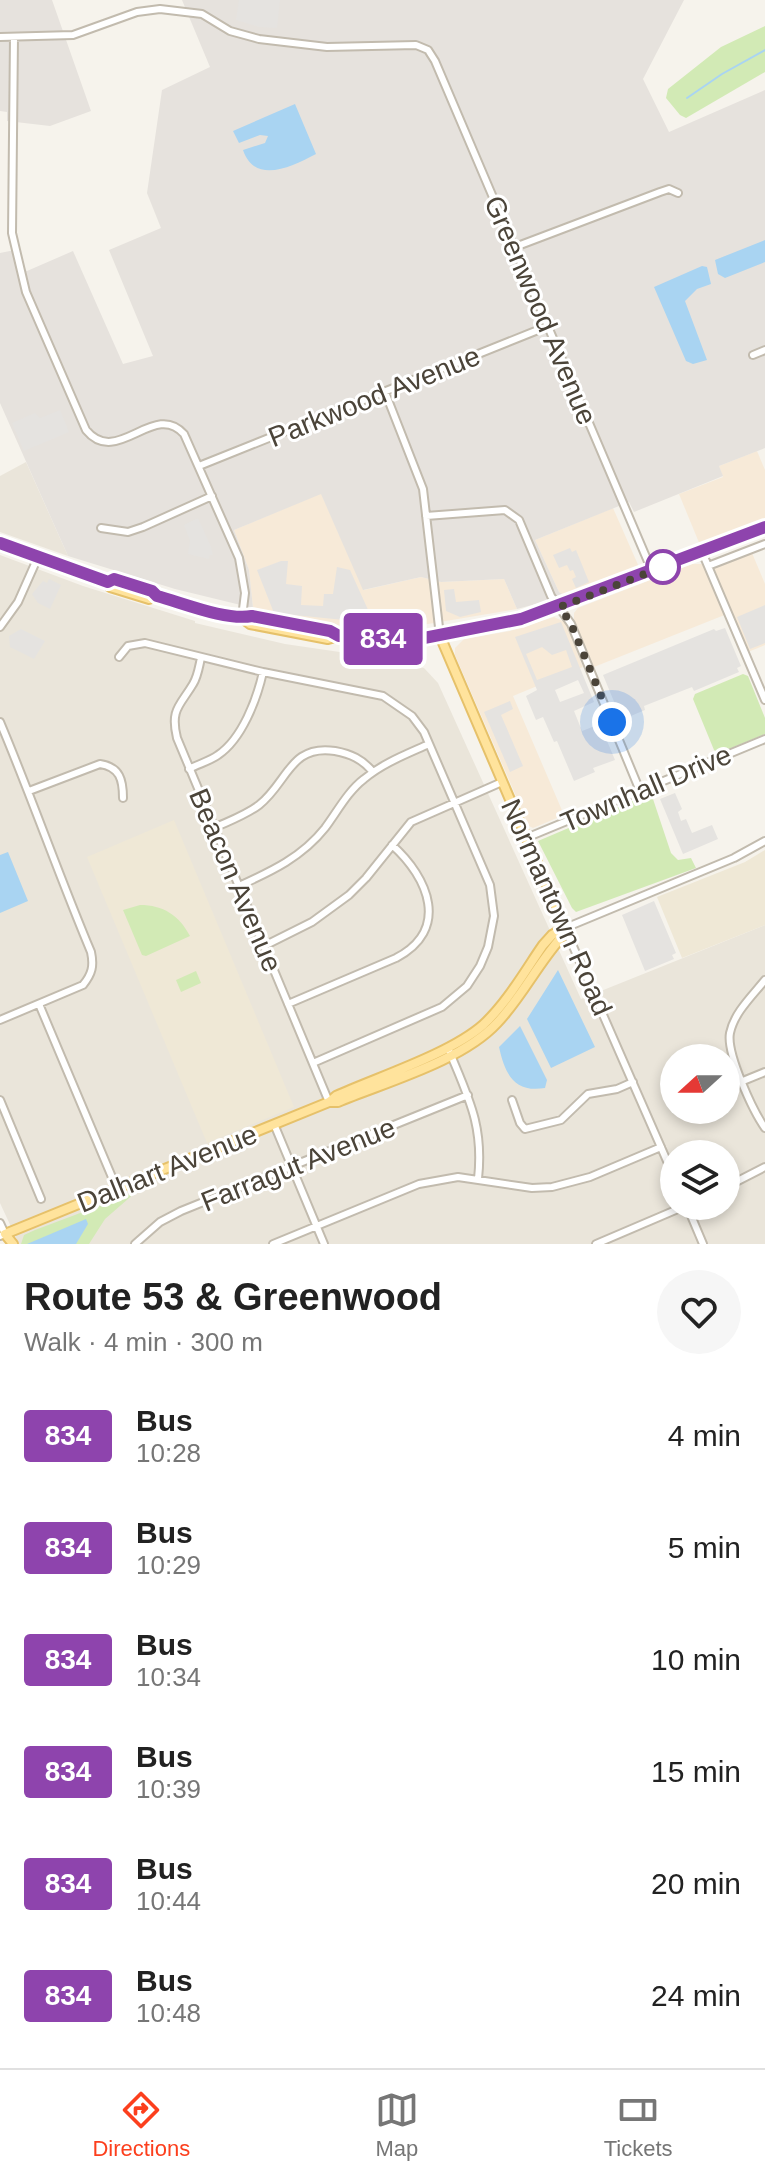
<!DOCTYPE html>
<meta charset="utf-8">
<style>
body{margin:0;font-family:Helvetica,sans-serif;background:#f6f6f6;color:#222;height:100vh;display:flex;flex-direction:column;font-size:30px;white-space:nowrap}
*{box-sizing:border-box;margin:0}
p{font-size:26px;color:#767676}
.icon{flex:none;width:44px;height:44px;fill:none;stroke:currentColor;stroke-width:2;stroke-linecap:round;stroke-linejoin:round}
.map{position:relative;height:1244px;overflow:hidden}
.panel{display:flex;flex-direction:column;background:#fff;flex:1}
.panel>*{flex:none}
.badge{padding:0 16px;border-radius:6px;font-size:28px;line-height:52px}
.needle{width:52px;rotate:249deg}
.tools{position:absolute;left:660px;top:1044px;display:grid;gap:16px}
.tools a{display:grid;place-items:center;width:80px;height:80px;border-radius:50%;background:#fff;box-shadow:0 4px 12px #0003;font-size:40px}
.you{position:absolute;width:40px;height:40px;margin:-20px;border:6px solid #fff;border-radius:50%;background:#1a73e8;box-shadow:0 0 0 12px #1a73e833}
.map>.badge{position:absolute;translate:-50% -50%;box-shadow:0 0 0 4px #fff}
.round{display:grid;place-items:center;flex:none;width:84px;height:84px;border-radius:42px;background:#f6f6f6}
.head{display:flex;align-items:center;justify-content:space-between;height:136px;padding:0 24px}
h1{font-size:38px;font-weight:800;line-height:60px}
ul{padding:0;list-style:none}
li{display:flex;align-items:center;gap:24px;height:112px;padding:0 24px}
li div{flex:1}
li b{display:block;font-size:30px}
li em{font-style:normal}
li .badge{min-width:88px;font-weight:700;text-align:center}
.tabs{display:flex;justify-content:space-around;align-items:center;height:112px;border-top:2px solid #e0e0e0;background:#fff;font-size:22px;color:#767676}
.tabs a{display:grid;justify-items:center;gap:4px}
.tabs .on{color:#fc3f1d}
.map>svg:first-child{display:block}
.residential{fill:#eae5da;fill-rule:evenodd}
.commercial{fill:#f7ead8}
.industrial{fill:#e6e2dd}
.education{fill:#efe8d6}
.green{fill:#d2eab5}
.parking{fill:#e5e3e0;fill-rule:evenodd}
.water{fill:#a9d4f2}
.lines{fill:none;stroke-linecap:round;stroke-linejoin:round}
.stream{stroke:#a9d4f2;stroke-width:2}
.minor-casing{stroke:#c2bbae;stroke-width:10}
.major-casing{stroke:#e6c16a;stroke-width:12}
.minor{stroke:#fff;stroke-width:6}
.major{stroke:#ffe39c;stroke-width:8}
.line-casing{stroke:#fff;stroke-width:18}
.line{stroke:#8e44ad;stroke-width:12}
.walk{stroke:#4b4439;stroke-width:8;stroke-dasharray:0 14.4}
.stop-dot{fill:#fff;stroke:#8e44ad;stroke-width:4}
.labels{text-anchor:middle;stroke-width:6;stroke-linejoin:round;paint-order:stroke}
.street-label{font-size:28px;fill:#4b4439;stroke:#fff}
</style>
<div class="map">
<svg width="765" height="1244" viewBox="0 0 765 1244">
<rect width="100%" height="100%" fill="#f6f3ec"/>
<path class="residential" d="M26 462 68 556 0 532V476Z
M0 555 83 586 195 621V623L285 644 367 656 424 668 438 683 581 999 765 925V1244H19L0 1203ZM674 1058H726V1110H674ZM674 1154H726V1206H674Z"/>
<path class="commercial" d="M757 451 765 470V520L700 545 679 494 723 477 719 466Z
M321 493 364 590 421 577 441 582 504 579 517 609 410 627 376 628 333 625 253 608 249 570 234 530Z
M613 508 639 567 566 596 559 592 535 540Z
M752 553 765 584V645L748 652 714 568Z
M692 564H702L707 566 727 614 594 667 574 620V613L578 608Z
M554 617 565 622 583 667 513 696 564 815 533 828 529 826 455 655V648L464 639 510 631Z"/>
<path class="industrial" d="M0 0H52L91 111 50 126 7 121V112L0 111Z
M182 0H684L643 79 669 132 765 90V448L719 466 723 476 634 512 629 502 535 540 559 592 566 596 517 609 504 579 441 582 421 577 363 590 321 494 234 530 249 570 253 608 175 589 68 556 0 403V253L20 249 23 269 27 271 73 251 123 364 153 356 109 250 161 228 147 193 162 90 210 67Z"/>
<path class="education" d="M174 820 294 1107 207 1143 87 857Z
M765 850V925L682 958 657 897 745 862Z"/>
<path class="green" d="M765 26V72L686 118 680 115 666 98 668 89 721 47Z
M743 674 748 676 765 718V734L719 753 714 750 693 699 695 694Z
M651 793 671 853 678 860 691 858 696 868 576 912 572 908 538 841Z
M140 905C163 905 179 915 190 936L146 956 142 955 123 910Z
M196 971 201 983 181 992 176 980Z
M136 1192 105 1219 89 1244H21L24 1235 35 1230Z"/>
<path class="parking" d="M239 0H280L277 28 259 27 236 20Z
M60 410 69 432 24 451 12 423 35 413 40 418Z
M198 518 211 547 213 555H210L209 559 188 554 190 541 184 525Z
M570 548 572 552 576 550 589 582 576 588 572 579 576 577 573 570 570 571 567 565 559 568 553 555Z
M281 561H288L286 584 302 586 301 605 323 606 324 594H333L337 567 350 570 374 623 274 613 257 570Z
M49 579 61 585 50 609 38 603 32 594 43 581 47 583Z
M454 589 456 602 479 600 481 612 460 617 446 611 444 590Z
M765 605V643L750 649 737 617Z
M561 622 594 702 574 711 582 731 600 724 615 760 593 768 595 772 574 781 557 741 554 742 543 717 536 720 526 696 537 690 515 637ZM542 647 552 655 566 650 572 667 537 680 526 654ZM578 680 584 693 560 702 555 690Z
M725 628 741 666 737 668 739 672 694 691 692 687 644 706 645 710 626 718 625 714 620 716 603 675 714 629 716 631Z
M21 629 45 641 34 659 10 647 9 636Z
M510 701 513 709 501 715 523 766 510 772 484 712Z
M675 793 682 809 678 812 681 821 686 819 692 833 712 825 718 839 683 854 660 799Z
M654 901 676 953 672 955 674 959 645 971 622 915Z"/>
<path class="water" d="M295 104 316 154C291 167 255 185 243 150L265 143 268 136 260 135 239 143 233 131Z
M765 240V262L725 278 718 274 715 260Z
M702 266 707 267 711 284 697 289 685 301 707 360 693 364 686 361 654 287Z
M8 852 28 901 0 913V855Z
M558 970 595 1047 551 1068 527 1019Z
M520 1026 547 1080 545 1088C514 1093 505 1074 499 1047Z
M86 1219 88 1224 76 1244H27Z"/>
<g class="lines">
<path class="stream" d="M687 98 722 74 765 50"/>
<defs>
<path id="minor" d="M0 37 73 35 137 12 160 9 202 14 230 31 259 39 327 47 416 45 428 50 435 61 652 571
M14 37 12 233 26 292 86 430C117 468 154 400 184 434L239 558 245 593 242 617
M515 247 660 192 669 189 678 193
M753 355 765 350
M385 392 423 489 440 636
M199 466 548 326
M426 516 505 510 519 520 551 596 571 624 640 791
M101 528 128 532 143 527 212 496
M702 552 765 700
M708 566 765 544
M0 627 18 602 38 557
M119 657 128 646 145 643 263 672 383 696 412 716 424 732 490 885 494 916 488 947 480 966 467 986 442 1007 313 1063
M201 658C199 666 198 676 193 684 180 706 170 709 177 738L329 1102
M0 722C32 798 59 876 91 952 94 966 92 974 83 985L0 1020
M189 769C198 764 210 761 218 755 242 739 257 699 263 672
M29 791 100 764C120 767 123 780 123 798
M214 828C229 821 246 815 259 805 288 782 290 744 335 751 351 754 362 759 373 772
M526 838 765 739
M239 886C272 871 302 857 325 828 337 812 348 791 364 779 383 763 407 754 429 744
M264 946 312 922 349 895 366 878 411 822 502 782
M765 980C752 996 734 1013 730 1033 726 1053 753 1111 765 1128
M39 1004 117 1189
M288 1004 396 958C450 930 429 878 392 845
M448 1048C468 1097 484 1125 478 1179
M743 1081 765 1072
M0 1100 41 1199
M512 1100 520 1123 525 1129 561 1120 588 1094 617 1089 633 1082
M274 1124 324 1244
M674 1177 565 928 734 858 765 841
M726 1187 765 1167
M687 1206 703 1244
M0 1223 5 1234 0 1236
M135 1244 160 1222 181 1211 468 1095
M273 1244 419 1184 458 1177 532 1188 552 1187 590 1177 661 1147
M596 1244 685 1206"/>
<path id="major" d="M0 543 108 582 110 587 149 599 157 596
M108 582 114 579 152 591 157 596C183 603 226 621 252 616L330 631 339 636
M242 618 250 624 328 639 339 636 386 639 424 638 521 619 765 527
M440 636 565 928
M329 1102 336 1096C378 1077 450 1054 483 1025 507 1003 525 971 543 945L552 935 564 928
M5 1234 329 1102H338C386 1082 462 1061 497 1023 521 998 537 965 560 939L565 928
M5 1234 13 1244"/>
</defs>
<use href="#minor" class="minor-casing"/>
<use href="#major" class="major-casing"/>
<use href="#minor" class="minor"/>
<use href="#major" class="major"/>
</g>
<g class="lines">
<defs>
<path id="line" d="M0 543 108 582 114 579 152 591 157 596C183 603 226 621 252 616L330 631 339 636 386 639 424 638 521 619 765 527"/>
</defs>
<use href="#line" class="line-casing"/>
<use href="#line" class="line"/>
<path class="walk" d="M612 722 571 624 560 607 663 567"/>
</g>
<circle class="stop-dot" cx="663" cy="567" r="16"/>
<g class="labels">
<g class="street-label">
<text transform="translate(541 310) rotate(67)" y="10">Greenwood Avenue</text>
<text transform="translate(374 396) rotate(-22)" y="10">Parkwood Avenue</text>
<text transform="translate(646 788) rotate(-23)" y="10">Townhall Drive</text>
<text transform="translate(236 880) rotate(67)" y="10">Beacon Avenue</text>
<text transform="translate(557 907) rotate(66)" y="10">Normantown Road</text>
<text transform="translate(298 1164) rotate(-22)" y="10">Farragut Avenue</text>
<text transform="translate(167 1168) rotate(-22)" y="10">Dalhart Avenue</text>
</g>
</g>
</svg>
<div class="tools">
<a><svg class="needle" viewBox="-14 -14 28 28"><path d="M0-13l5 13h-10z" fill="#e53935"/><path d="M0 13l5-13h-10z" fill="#767676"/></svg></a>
<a><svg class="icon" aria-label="layers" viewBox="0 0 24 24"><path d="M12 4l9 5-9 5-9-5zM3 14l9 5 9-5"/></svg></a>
</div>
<div class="you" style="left:612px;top:722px"></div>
<b class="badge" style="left:383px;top:639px;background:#8e44ad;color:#fff">834</b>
</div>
<section class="panel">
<div class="head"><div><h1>Route 53 &amp; Greenwood</h1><p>Walk · 4 min · 300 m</p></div><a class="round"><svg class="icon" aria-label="heart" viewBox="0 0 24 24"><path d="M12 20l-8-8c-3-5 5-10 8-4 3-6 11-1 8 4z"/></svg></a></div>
<ul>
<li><span class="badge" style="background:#8e44ad;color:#fff">834</span><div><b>Bus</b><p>10:28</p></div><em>4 min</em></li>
<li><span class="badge" style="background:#8e44ad;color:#fff">834</span><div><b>Bus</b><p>10:29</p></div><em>5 min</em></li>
<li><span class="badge" style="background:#8e44ad;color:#fff">834</span><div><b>Bus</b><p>10:34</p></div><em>10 min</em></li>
<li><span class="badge" style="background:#8e44ad;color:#fff">834</span><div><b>Bus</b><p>10:39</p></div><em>15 min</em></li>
<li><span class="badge" style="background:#8e44ad;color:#fff">834</span><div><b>Bus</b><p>10:44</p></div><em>20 min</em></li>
<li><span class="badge" style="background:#8e44ad;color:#fff">834</span><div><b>Bus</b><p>10:48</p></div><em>24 min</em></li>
</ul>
</section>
<nav class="tabs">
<a class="on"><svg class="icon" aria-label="directions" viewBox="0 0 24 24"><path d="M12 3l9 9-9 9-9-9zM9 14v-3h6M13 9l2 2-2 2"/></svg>Directions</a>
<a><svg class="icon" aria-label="map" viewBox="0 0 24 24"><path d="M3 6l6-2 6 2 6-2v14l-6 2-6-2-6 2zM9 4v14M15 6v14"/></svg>Map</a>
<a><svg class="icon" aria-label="tickets" viewBox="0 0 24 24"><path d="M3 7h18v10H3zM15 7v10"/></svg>Tickets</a>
</nav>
